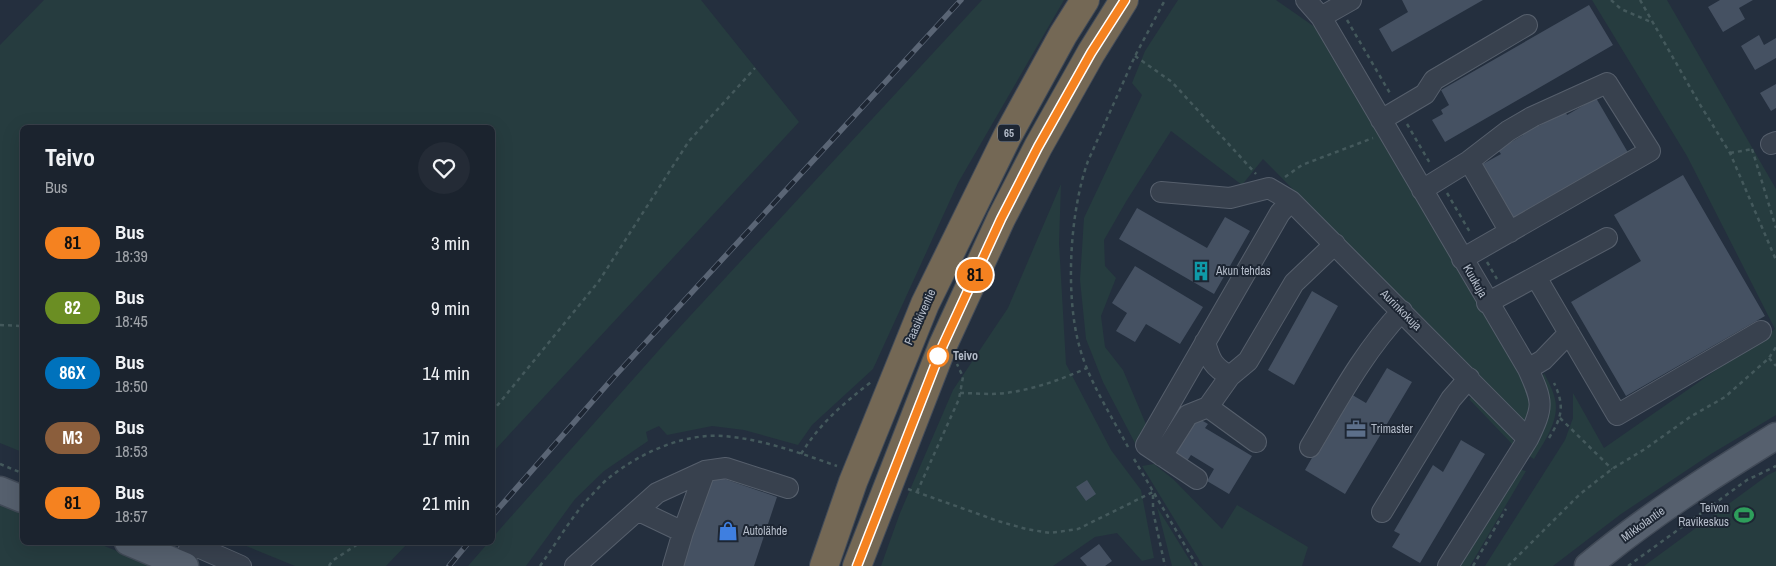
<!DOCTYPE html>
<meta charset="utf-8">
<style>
body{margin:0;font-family:"Archivo Narrow",sans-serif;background:#242b36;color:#f1f3f6;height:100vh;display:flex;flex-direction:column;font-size:19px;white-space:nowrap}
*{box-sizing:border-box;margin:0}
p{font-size:16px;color:#a0a4aa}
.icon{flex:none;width:28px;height:28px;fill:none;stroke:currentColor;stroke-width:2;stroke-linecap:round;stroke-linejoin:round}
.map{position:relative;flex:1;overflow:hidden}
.details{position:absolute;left:20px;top:125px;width:475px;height:420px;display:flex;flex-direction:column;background:#1b232e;border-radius:8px;box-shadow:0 5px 20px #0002,0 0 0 1px #39404a}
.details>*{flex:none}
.badge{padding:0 10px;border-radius:16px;font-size:18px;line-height:32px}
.map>.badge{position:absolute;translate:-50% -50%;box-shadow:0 0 0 2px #fff}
.round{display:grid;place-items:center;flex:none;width:52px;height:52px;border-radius:26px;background:#242b36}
.headline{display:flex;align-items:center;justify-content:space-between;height:85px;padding:0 25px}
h1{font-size:24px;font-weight:800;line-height:38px}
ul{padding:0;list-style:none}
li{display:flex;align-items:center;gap:15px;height:65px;padding:0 25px}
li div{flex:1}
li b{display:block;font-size:19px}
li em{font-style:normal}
li .badge{min-width:55px;font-weight:700;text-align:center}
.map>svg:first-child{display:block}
.green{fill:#263c3f}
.building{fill:#455162}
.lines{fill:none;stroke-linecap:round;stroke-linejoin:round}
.minor-casing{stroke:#565f6c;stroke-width:22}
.major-casing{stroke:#414a57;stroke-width:29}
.highway-casing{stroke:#434c59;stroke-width:30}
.path{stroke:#44595c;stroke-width:2.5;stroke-dasharray:4 4;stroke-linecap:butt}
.minor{stroke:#38414e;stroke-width:20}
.major{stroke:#56606e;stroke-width:26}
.highway{stroke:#746855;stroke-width:28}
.rail-casing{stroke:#5a6575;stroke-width:5.5}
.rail{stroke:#1d2633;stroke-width:4;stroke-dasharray:11;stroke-linecap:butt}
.line-casing{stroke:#fff;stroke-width:11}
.line{stroke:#f58220;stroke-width:8}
.stop-dot{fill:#fff;stroke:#f58220;stroke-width:2.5}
.labels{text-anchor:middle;stroke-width:4;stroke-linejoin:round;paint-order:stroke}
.shield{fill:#1d2633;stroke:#878f9c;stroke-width:1}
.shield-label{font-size:11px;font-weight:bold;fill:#b4bcc9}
.poi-label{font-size:12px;fill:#b4bcc9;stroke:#1d2633;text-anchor:start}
.street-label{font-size:12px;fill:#b4bcc9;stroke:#1d2633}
.stop-label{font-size:12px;font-weight:bold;fill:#b4bcc9;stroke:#1d2633;text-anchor:start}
</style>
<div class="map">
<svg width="1776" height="566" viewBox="0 0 1776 566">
<rect width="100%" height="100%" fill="#242f3e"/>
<path class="green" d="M44 0H701L799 122 493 452 492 128H22V452L0 443V45Z
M982 0H1064L958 183 873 369 812 425 798 445 744 430 712 426 667 435 659 426 646 432 648 441 604 471 575 499 526 566H468L488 543 492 542 493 537 667 341Z
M1178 0H1276L1322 32 1513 358 1532 403 1530 414 1524 423 1263 159 1242 185 1171 131 1127 200 1104 240 1105 266 1116 278 1101 316 1105 347 1123 370 1148 429 1136 445 1103 382 1086 339 1080 280 1084 218 1142 95 1132 83 1145 51Z
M1592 0H1667L1776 189V415L1711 454 1621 514 1553 566H1485L1565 440 1573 418V393L1604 448 1775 329 1687 156Z
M1061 184 1059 243 1066 364 1111 450 1141 490 1154 558 1142 561 1117 533 1095 537 1053 566H881L900 513 953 390 1008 308Z
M1544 373C1548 381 1553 390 1555 399 1560 420 1544 442 1534 459L1527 455 1542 378Z
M1474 394 1513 438V445L1469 399Z
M1154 464 1173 479 1222 529 1237 505 1308 547 1302 566H1203L1142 466Z
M1518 469 1526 471 1470 566H1460Z
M1776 471V566H1644L1768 475Z
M0 502 22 512V542L97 543 154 566H0Z
M1157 507 1189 559 1193 566H1172Z
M239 543H408L386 566H295Z"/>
<path class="building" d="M1402 0H1483L1392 52 1379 29 1408 12Z
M1720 0H1753L1739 8 1745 19 1723 32 1708 7Z
M1589 5 1613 45 1445 142 1432 120 1443 114 1441 110 1449 105 1441 90Z
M1759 35 1764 45 1776 38V58L1755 70 1741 46Z
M1776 84V108L1771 111 1760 93Z
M1596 98 1630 156 1515 223 1481 165 1501 154 1498 150 1523 135 1520 129 1536 119 1539 126 1565 111 1567 115Z
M1683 175 1765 316 1626 396 1571 302 1641 261 1614 215Z
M1137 208 1207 248 1225 217 1250 231 1214 294 1119 239Z
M1135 266 1203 307 1180 344 1146 324 1135 342 1116 331 1127 313 1112 303Z
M1312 291 1338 306 1294 385 1268 370Z
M1387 368 1412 382 1345 494 1305 470 1349 393 1366 403Z
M1193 415 1208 424 1205 428 1252 456 1229 494 1207 481 1214 469 1191 455 1187 461 1171 451Z
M1461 440 1485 454 1420 563 1392 547 1400 534 1394 531 1433 465 1443 472Z
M710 474 777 497 754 566H680Z
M1087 480 1096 494 1086 501 1076 487Z
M1099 544 1112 561 1105 566H1087L1080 558Z"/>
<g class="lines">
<defs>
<path id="minor" d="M1306 0 1321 17 1528 369C1543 402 1544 406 1528 439L1448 566
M1321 17 1351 0
M1381 120 1425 94 1434 80 1527 25
M1771 144 1776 142
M1469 161 1510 232
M1422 190 1469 161 1508 131 1532 117 1607 83 1650 151 1462 259
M1161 192 1230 198 1269 188 1291 201 1528 439
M1536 277 1617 415 1761 331
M1487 303 1607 238
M1205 342C1210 360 1213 367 1230 376
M1528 369 1543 360 1569 333
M1208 407 1256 442
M1310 447C1338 400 1364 351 1402 311
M1162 456 1188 415 1208 407 1230 376 1248 361 1294 283 1335 244
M1197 479 1146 445 1280 213 1291 201
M639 511 683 532 673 566
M1382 512 1451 399 1469 378
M683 532 705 471
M183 565 191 544 241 566
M575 566 657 493 705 471 726 468 788 488"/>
<path id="major" d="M0 490 22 499
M128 542 185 566
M1588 566C1647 517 1711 476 1776 436"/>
<path id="highway" d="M824 566 853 482 925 304 1007 137 1063 35 1085 0
M857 566 943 345 1001 219 1038 147 1091 53 1124 0"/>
</defs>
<use href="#minor" class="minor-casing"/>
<use href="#major" class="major-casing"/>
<use href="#highway" class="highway-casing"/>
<path class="path" d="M1611 0 1621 9 1651 22
M1640 0 1699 103 1730 153 1776 260
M1347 20 1391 95
M1135 56 1172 82 1256 174
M1407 124 1431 165
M1752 149 1776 228
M1730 153 1753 149
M1285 177 1302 165 1373 138
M1447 193 1471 234
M1487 262 1497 279
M0 325 22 326
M1769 358 1776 366
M960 393C971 393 982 394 992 394 1024 393 1058 381 1087 368
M492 412 599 281 689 141 755 68
M1560 418 1612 469
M1549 438C1562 417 1565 406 1554 383
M1128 447C1111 415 1088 380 1079 345 1065 293 1070 211 1088 161L1135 56 1165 0
M801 454C821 422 842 405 871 382
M1134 459 1197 566
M0 464 22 473
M908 489 998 521 1026 529 1050 533 1078 529 1153 492V511L1165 566
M917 492 959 399 963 377 957 364
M329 566 332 561 361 542
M540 566C555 545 569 521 586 501 594 493 602 483 610 477 640 453 684 433 723 436 762 439 800 453 837 466
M1473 566 1506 509
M1508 566 1580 494 1612 469 1645 449 1690 417 1725 397 1769 358 1776 347
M1628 566 1747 480 1776 466"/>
<use href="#minor" class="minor"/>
<use href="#major" class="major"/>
<use href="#highway" class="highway"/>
<defs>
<path id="rail" d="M492 516 613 378 961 0
M449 566 469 542"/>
</defs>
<use href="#rail" class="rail-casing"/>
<use href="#rail" class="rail"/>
</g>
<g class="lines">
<defs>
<path id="line" d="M857 566 943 345 1001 219 1038 147 1091 53 1125 0"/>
</defs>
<use href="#line" class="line-casing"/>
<use href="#line" class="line"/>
</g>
<defs>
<symbol id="building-bare" viewBox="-9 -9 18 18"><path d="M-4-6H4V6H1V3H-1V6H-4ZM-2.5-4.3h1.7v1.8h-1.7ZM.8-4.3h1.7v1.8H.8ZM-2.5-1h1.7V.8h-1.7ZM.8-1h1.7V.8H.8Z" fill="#0f9aa8" stroke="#1d2633" stroke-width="2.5" paint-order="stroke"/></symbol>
<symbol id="office-bare" viewBox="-9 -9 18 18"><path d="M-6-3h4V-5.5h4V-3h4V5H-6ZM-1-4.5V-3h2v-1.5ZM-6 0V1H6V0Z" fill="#5c6f8a" stroke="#1d2633" stroke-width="2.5" paint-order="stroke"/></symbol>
<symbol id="stadium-bare" viewBox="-9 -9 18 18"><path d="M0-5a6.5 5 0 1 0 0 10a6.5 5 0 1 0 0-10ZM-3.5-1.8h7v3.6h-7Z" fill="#2e9e5b" stroke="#1d2633" stroke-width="2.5" paint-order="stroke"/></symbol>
<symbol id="shop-bare" viewBox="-9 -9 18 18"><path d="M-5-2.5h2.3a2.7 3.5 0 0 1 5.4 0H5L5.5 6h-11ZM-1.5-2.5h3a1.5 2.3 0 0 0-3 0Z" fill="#3f7fe0" stroke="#1d2633" stroke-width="2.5" paint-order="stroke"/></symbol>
</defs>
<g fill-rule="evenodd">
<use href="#building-bare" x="1187" y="257" width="28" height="28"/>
<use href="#office-bare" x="1342" y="415" width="28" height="28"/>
<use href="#stadium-bare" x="1730" y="501" width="28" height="28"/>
<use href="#shop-bare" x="714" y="517" width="28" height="28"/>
</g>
<circle class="stop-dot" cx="938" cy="356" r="10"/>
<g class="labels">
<rect class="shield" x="998" y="124.5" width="22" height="17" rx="4"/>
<g class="shield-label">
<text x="1009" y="137">65</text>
</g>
<g class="poi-label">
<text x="1216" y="275">Akun tehdas</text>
<text x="1371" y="433">Trimaster</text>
<text x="1729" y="512" text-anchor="end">Teivon<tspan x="1729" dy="14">Ravikeskus</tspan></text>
<text x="743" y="535">Autolähde</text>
</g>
<g class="street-label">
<text transform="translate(1475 281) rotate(60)" y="4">Kuukuja</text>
<text transform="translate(1401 310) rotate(45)" y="4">Aurinkokuja</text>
<text transform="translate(920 317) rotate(-66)" y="4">Paasikiventie</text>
<text transform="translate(1643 524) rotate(-36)" y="4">Mikkolantie</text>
</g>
<g class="stop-label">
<text x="953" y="360">Teivo</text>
</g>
</g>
</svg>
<b class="badge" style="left:975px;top:275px;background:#f58220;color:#111">81</b>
<section class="details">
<div class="headline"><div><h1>Teivo</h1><p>Bus</p></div><a class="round"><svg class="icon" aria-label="heart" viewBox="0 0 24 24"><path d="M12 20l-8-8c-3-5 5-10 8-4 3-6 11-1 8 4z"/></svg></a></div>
<ul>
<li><span class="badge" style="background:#f58220;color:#111">81</span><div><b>Bus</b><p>18:39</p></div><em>3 min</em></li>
<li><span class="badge" style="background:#6b8e23;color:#fff">82</span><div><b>Bus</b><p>18:45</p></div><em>9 min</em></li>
<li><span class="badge" style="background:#0072bc;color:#fff">86X</span><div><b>Bus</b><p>18:50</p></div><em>14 min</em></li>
<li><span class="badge" style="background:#8b5e3c;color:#fff">M3</span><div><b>Bus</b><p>18:53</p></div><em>17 min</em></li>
<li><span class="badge" style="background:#f58220;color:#111">81</span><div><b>Bus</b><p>18:57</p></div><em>21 min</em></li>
</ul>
</section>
</div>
